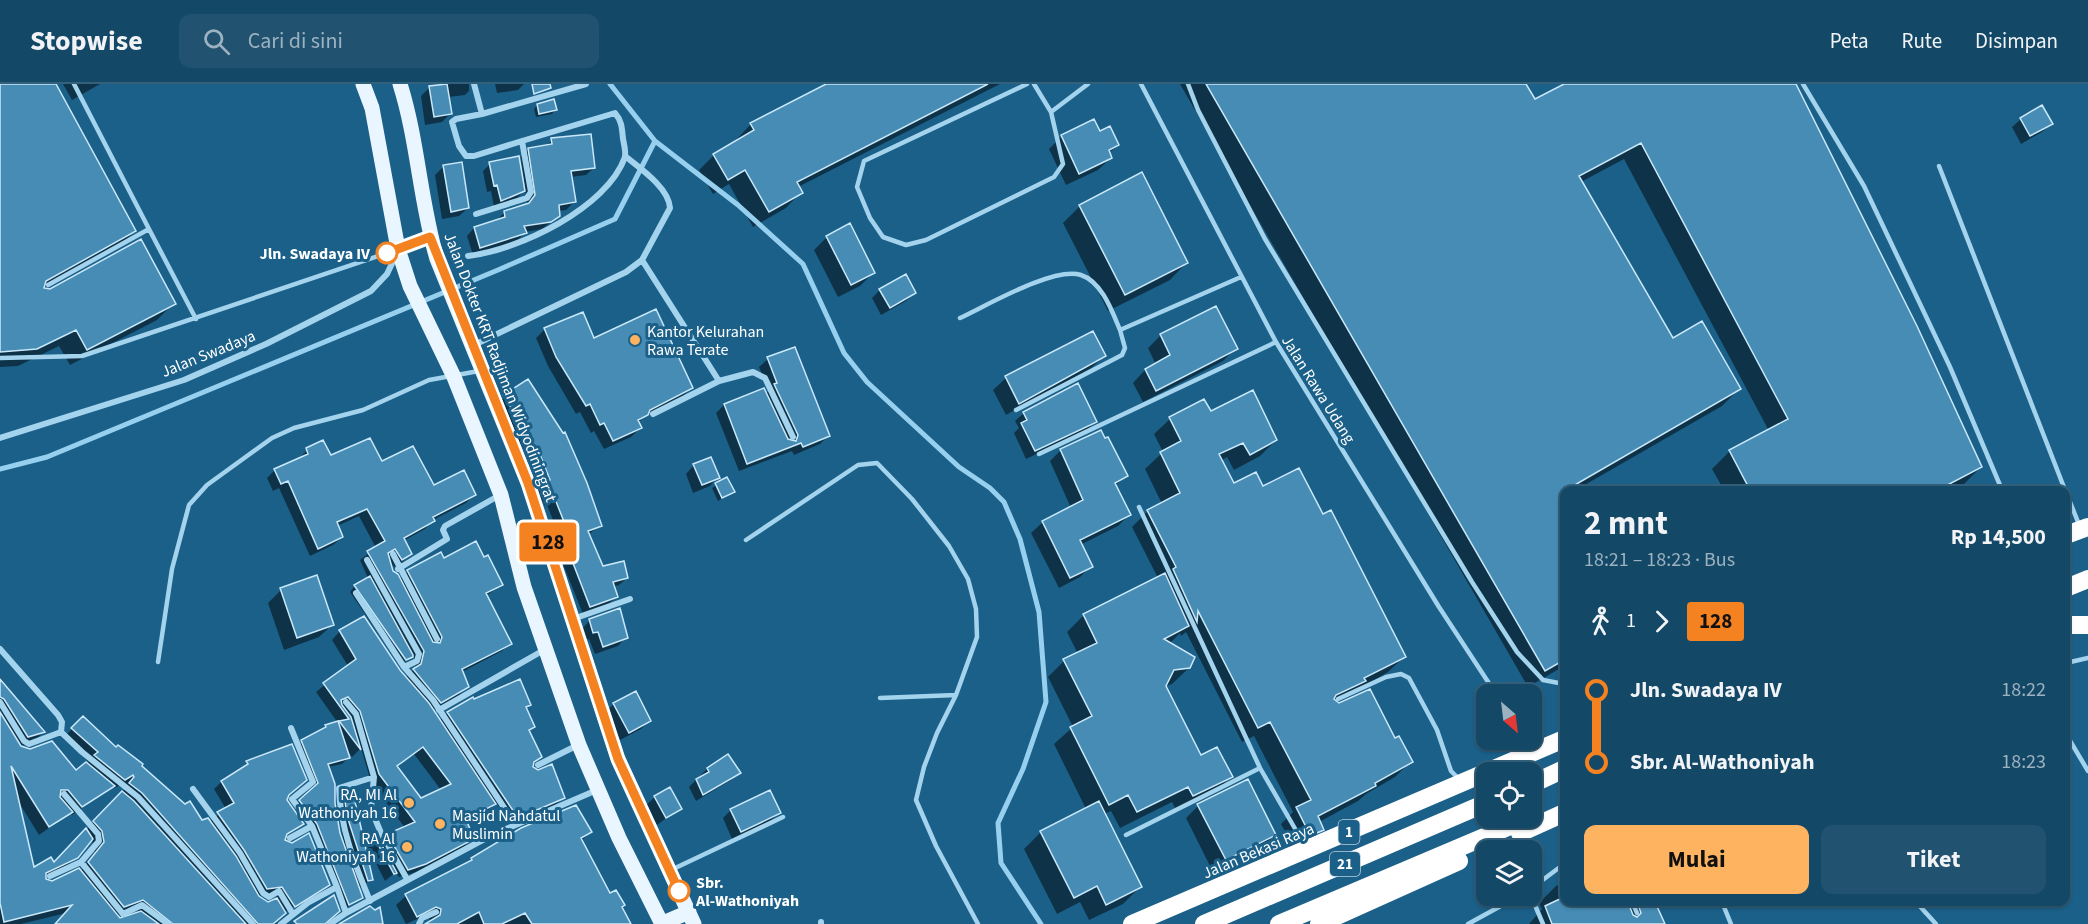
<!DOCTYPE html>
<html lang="id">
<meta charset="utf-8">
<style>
body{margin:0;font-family:"Source Sans 3",sans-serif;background:#215270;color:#f1f3f6;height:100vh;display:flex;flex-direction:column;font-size:22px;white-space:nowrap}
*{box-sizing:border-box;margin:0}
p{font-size:20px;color:#9db2c0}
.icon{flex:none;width:33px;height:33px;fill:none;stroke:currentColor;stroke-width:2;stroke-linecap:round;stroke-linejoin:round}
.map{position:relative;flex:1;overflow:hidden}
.details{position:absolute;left:1560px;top:402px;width:510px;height:420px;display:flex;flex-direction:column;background:#144867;border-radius:12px;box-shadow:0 2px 4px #0004,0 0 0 2px #33607b}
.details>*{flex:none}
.badge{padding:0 12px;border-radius:4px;font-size:21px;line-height:39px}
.needle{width:39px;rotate:152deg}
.fabs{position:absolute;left:1476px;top:600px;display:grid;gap:12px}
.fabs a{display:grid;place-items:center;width:66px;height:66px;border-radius:12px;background:#144867;box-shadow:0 2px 4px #0004,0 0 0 2px #33607b;font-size:30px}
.map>.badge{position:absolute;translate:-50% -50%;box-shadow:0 0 0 3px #fff}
.legs{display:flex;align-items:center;gap:9px;height:66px;padding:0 24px;font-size:20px}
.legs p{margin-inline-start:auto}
.summary{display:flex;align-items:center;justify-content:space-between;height:102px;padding:0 24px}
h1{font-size:33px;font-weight:700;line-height:45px}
.cta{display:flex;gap:12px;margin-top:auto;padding:12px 24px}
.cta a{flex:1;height:69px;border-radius:12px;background:#feb361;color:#111;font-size:24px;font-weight:700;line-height:69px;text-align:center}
.cta a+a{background:#215270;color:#f1f3f6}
ul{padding:0 24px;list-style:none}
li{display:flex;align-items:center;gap:21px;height:72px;font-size:22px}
li i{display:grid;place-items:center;width:9px;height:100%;margin:0 8px;background:currentColor}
li i::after{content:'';width:15px;height:15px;margin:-8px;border:4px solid;border-radius:50%;background:#144867}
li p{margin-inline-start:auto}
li:first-child i{background:linear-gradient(#0000 50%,currentColor 0)}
li:last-child i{background:linear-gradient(currentColor 50%,#0000 0)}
header{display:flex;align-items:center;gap:36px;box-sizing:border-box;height:84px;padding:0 30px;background:#144867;border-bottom:2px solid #33607b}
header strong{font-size:28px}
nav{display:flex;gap:33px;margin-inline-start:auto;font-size:21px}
.search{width:420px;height:54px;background:#215270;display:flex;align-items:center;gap:15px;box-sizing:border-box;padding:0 21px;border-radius:12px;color:#9db2c0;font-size:22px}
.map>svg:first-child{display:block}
.shadow{fill:#0007;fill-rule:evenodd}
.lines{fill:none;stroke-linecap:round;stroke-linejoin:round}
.stream{stroke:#97d0ef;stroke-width:5}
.building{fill:#478cb4;stroke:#cae8f9;stroke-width:1.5;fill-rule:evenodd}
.lane{stroke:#a4d3ed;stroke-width:4.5}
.street{stroke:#a4d3ed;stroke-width:6}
.primary{stroke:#eaf6ff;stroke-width:15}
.highway{stroke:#fff;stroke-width:18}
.line-1-casing{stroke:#fff;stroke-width:14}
.line-1{stroke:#f58220;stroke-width:9}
.stop-1-dot{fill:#fff;stroke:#f58220;stroke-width:3}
.poi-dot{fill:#feb361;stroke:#1b6089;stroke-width:2}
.labels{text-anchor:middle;stroke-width:6;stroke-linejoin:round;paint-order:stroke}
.shield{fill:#1b6089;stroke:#bbcfdc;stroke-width:1.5}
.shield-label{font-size:15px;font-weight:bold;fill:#fff}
.stop-label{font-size:16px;font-weight:bold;fill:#fff;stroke:#1b6089;text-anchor:end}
.poi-label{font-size:16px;fill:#fff;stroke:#1b6089;text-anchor:start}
.street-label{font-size:16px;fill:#fff;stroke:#1b6089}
</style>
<header>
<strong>Stopwise</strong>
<div class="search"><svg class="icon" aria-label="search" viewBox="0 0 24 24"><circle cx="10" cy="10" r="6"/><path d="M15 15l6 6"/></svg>Cari di sini</div>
<nav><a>Peta</a><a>Rute</a><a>Disimpan</a></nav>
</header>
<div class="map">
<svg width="2088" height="840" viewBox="0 0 2088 840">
<rect width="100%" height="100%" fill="#1b6089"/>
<path class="shadow" d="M0 0H54L135 147 118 163 44 204 174 219 157 236 70 281 59 262 18 282 0 283Z
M63 0H100L72 16Z
M449 0H469V7L465 11 448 13 450 30 442 38 425 41 421 12 429 4 446 3Z
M495 0H524L518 6 497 9Z
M830 0H1000L798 103 801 108 786 124 753 143 729 100 713 110 699 86 714 71 737 58 736 56 751 40Z
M1180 0H1524L1534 17 1567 0H1795L1981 383 1964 400 1951 406H1724L1712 385 1729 368 1769 347 1624 75 1581 98 1672 256 1739 305 1722 322 1576 406H1564V582L1528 603Z
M537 21 555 26 552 30 536 33 534 25Z
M2021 35 2051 40 2042 48 2021 60 2012 43Z
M1062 52 1118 61 1109 69 1111 74 1098 86 1066 101 1049 65Z
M552 56 594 84 586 91 571 93 574 118 566 126 558 127 559 132 542 145 525 148 517 157 473 171 467 152 474 144 497 136 505 128 527 120 521 73 529 65 545 63Z
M518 74 522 109 515 116 494 123 491 107 487 108 483 87 490 80Z
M443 83 468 124 459 132 442 135 435 91Z
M1080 122 1186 179 1170 196 1108 227 1063 139Z
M827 153 873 189 860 202 838 213 814 166Z
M880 206 915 209 906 217 881 231 872 214Z
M1215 224 1236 264 1223 277 1143 318 1133 299 1145 286 1156 281 1148 264 1160 252Z
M545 245 593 256 691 304 682 313 646 331 638 339 640 344 631 353 604 365 594 347 591 349 580 328 576 330 548 282 536 254Z
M1093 249 1104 272 1091 284 1006 331 993 306 1006 294Z
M768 275 829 351 820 360 794 371 792 367 739 387 716 329 724 321 765 310 769 307 759 283Z
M528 297 600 441 588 451 602 484 627 494 619 501 612 503 615 514 607 521 583 530 559 470 564 464 547 421 545 422 537 408 542 403 534 381 496 320Z
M1204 317 1210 329 1276 356 1260 372 1234 386 1227 373 1221 377 1233 401 1263 404 1322 432 1404 573 1388 588 1335 619 1394 656 1411 677 1395 693 1366 710 1358 717 1319 738 1322 745 1307 761 1287 765 1292 760 1281 740 1293 728 1254 652 1242 658 1186 548 1181 552 1180 549 1169 560 1189 584 1172 600 1165 602 1200 673 1231 692 1215 709 1177 728 1172 718 1120 744 1111 727 1104 730 1140 803 1123 820 1089 836 1080 818 1057 830 1024 765 1041 748 1086 725 1054 660 1073 643 1048 593 1064 577 1078 570 1067 548 1083 532 1158 494 1132 443 1148 427 1162 420 1145 385 1163 368 1154 350 1170 335Z
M1024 329 1095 337 1087 346 1026 375 1014 349 1019 344 1015 337Z
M1104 356 1126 392 1115 402 1129 431 1118 442 1080 461 1091 482 1080 493 1059 504 1031 449 1043 438 1071 424 1050 377 1061 366Z
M307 366 330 373 382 379 433 403 474 411 466 419 433 436 425 445 403 457 410 470 402 478 394 483 390 477 392 488 399 496 408 487 443 476 501 501 486 512 510 559 502 567 462 588 467 602 459 611 432 626 439 637 448 629 529 621 525 625 533 643 528 647 540 673 531 684 563 714 556 720 510 740 496 718 486 728 466 738 472 754 464 763 416 788 399 793 396 788 385 797 368 764 376 756 379 760 388 751 405 744 371 698 361 664 352 673 345 663 348 674 342 680 328 683 339 749 344 759 338 726 346 718 372 795 358 805 361 814 343 826 311 746 294 723 313 705 296 663 326 642 338 639 316 608 348 582 332 556 340 547 405 594 415 585 416 577 413 571 400 581 350 508 354 503 403 573 360 476 376 464 359 432 337 442 342 453 333 461 310 472 279 404 273 407 267 394 275 386 299 375ZM414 670 441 706 420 715 396 683Z
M694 381 718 393 710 402 693 409 686 390Z
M726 395 733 407 718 417 712 404Z
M316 493 332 541 319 553 284 566 268 519 281 506Z
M590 536 626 553 618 562 595 570 589 555 585 556 582 545Z
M0 593 43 648 34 658 19 662 76 688 89 678 63 654 83 634 201 738H209L226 725 214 705 221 698 241 687 247 678 283 663 285 714 302 740 284 753 283 757 329 800 321 807 286 827 275 840H57L66 829 21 840H0ZM123 699 126 704 54 780 33 786 18 717 39 751 70 729 72 731 112 703 115 704ZM92 755 95 769 80 788 46 799 45 793 66 783ZM275 809 278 816 268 820 256 812ZM134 825 140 829 120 836 116 832Z
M614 620 649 637 641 645 620 656 605 628Z
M728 672 739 689 731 696 696 717 689 703 707 685Z
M655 713 680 724 657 741 646 721Z
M1198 722 1275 750 1262 763 1213 788 1186 734Z
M731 726 779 729 770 737 732 755 723 734Z
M590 748 581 757 609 811 629 840H426L431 837 426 831 406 840 396 821 406 812 466 781 472 775Z
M1564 798V818H1657L1663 840H1529L1542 825 1539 819 1556 802Z"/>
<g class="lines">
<path class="stream" d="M655 57 738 121 803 180 844 269 867 298 959 383 990 404 1004 418 1020 455 1039 528 1046 618 1023 685 998 739 1001 779 1041 840
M0 385 47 373 498 186 615 135 655 57 610 0"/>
</g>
<path class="building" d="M0 0H56L136 147 46 197 44 204 50 205 141 155 176 220 87 266 76 246 37 265 0 268Z
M447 0 452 30 434 33 429 2Z
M532 0H550L551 4 534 10Z
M826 0H988L797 98 803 109 769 128 745 86 728 96 713 70 754 46 750 39Z
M1206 0H1526L1535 15 1564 0H1796L1917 242 1982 383 1938 406H1750L1729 366 1788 335 1641 59 1579 92 1673 254 1702 237 1741 305 1573 402 1576 406H1564V576L1545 587Z
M554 15 557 26 539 30 537 20Z
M2042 21 2053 40 2030 52 2020 34Z
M1094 35 1100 47 1110 42 1119 61 1109 66 1112 74 1079 90 1061 51Z
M591 50 595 84 571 87 576 118 559 121 560 132 551 138 524 142 527 149 480 164 474 143 505 133 504 127 529 119 535 111 528 64 552 60 551 54Z
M519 72 525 107 501 117 497 101 494 102 489 78Z
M462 78 469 124 451 128 443 81Z
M1142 88 1188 179 1125 211 1079 121Z
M850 139 875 189 851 201 826 152Z
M906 190 916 209 890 224 879 205Z
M1216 222 1238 265 1156 307 1145 285 1170 271 1160 250Z
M656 225 693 304 650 326 648 331 638 336 642 344 613 357 604 339 600 341 590 320 586 322 556 273 544 244 583 228 594 254Z
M1093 247 1106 272 1019 320 1005 292Z
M795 263 830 352 803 363 801 359 747 380 724 320 764 304 788 355 796 357 798 351 774 300 777 299 767 273Z
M528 295 563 349 565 348 587 399 602 442 588 447 603 482 624 477 628 494 613 498 618 513 590 523 566 461 572 458 555 415 553 416 544 399 550 396 541 373 503 311Z
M1078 299 1097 338 1035 367 1021 339 1027 336 1023 328Z
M1253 306 1277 356 1250 371 1243 359 1219 370 1234 399 1256 388 1263 402 1299 384 1323 430 1331 426 1406 573 1364 594 1366 597 1336 611 1334 615 1339 619 1370 605 1395 654 1399 652 1413 678 1375 699 1376 702 1318 732 1324 746 1305 754 1302 748 1307 745 1296 723 1311 716 1270 638 1258 644 1198 527 1197 538 1173 485 1176 483 1147 426 1180 409 1160 368 1181 357 1169 333 1204 315 1211 327Z
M1101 346 1105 354 1108 353 1128 392 1115 399 1131 431 1080 456 1093 483 1070 494 1042 437 1083 416 1060 365Z
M370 354 382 377 413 362 434 401 464 386 476 411 433 433 435 437 404 454 412 470 402 476 395 465 388 469 393 487 398 490 433 558 440 559 442 553 407 486 441 468 444 474 476 457 484 473 488 471 503 501 486 509 512 560 462 585 469 603 441 619 413 585 421 580 424 567 367 467 385 457 367 425 337 438 343 453 318 465 288 397 281 400 274 385 308 370 306 364 323 356 331 371Z
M711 373 720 394 702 401 693 380Z
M727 393 735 408 722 414 715 399Z
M1165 489 1189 542 1164 555 1195 573 1190 584 1174 586 1166 602 1201 671 1217 663 1233 693 1193 712 1188 703 1137 728 1128 711 1109 721 1070 643 1092 632 1063 575 1097 559 1083 530Z
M317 491 334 541 297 554 280 504Z
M370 492 413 571V573L406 576 354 501Z
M620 524 628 554 603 563 598 548 593 549 589 535Z
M364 532 400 586 429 619 496 720 466 735 474 755 426 780 408 786 387 750 415 738 379 690 360 627 348 613 341 616 342 621 351 633 361 666 339 637 349 635 323 599 356 575 339 546ZM423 663 451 700 421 714 397 682Z
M0 595 45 648 28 653 4 615 0 613Z
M520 595 531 621 526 623 535 643 529 646 542 673 534 678 533 683 538 686 552 680 565 714 518 734 447 628 473 613 474 615Z
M636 607 651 637 629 649 613 619Z
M0 628 21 662 30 665 52 657 76 686 86 678 115 702 82 723 68 706H61L60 713 73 728 49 743 11 682 34 783 51 773 54 778 86 744 93 755 78 774 46 789V795L52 797 79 784 120 834 141 827 159 840H55L72 821 4 838 0 819Z
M83 632 116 663 118 661 143 680 142 682 185 720 190 717 202 736 208 734 236 772 259 812 268 818 277 814 286 829 273 840H258L142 709 129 699 134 693 133 691 125 696 94 671 98 668 71 644Z
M338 637 350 674 328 680 335 700V719L340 749 363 814 349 821 317 740 299 716 318 699 301 656 326 643 325 641Z
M292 660 307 696 289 711 287 716 304 740 287 750 285 756 292 759 309 749 330 801 295 823 282 803 267 805 244 766 217 728 234 719 221 697 248 680 246 677Z
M728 670 741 689 703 711 696 695 709 688 707 684Z
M1248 695 1276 751 1226 776 1197 720Z
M670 703 682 725 666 734 654 712Z
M770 706 781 729 741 748 730 725Z
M122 707 134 717 246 840H173L143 816 124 823 88 778 104 758 102 747 93 737Z
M354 713 373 796 368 797 347 732 345 717Z
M1099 717 1142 803 1106 821 1097 802 1074 814 1040 747Z
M576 721 592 748 581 754 610 809 616 806 625 821 622 823 631 840H532L525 829 502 840H484L479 828 457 840H425L440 831 441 825 436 823 417 833 405 810 472 776 471 774 521 744Z
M378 754 397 789 394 790 375 755Z
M334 811 340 827 325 840H297L294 837Z
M1564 813V818H1628L1633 831 1637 833 1641 829 1637 818H1655L1665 840H1552L1545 822Z
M370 822 375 826 380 823 383 840H339Z"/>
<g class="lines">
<path class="lane" d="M1027 0 864 77 857 103 870 134 883 153 906 161 926 156 1054 93 1063 80 1051 28 1088 0
M1034 0 1051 28
M1141 0 1276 258 1439 523 1496 610
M1188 0 1198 26 1265 155 1472 498 1517 568 1543 596 1564 600
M1803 0 1864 102 1950 283 2002 406
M1939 82 2065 406
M149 145 196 235
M48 201 149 145 74 0
M960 234C986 222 1054 182 1081 191 1102 198 1112 227 1120 246L1241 193
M0 274 82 272 396 166
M1016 326 1122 271 1125 264 1120 246
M1039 370 1276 258
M1727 405V406
M2066 408 2080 443
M1139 423 1260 684 1305 762
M746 456 858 381 877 379 912 415 949 462 968 495 976 525 977 553 956 611 937 649 924 683 916 716 936 762 978 840
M158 578 172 485 189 421 207 401 272 354 294 344 363 326 429 296 479 287
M2066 579 2088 574
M880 614 956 611
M1338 615 1386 593 1401 590 1409 594 1437 646 1451 687 1458 694
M2066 650 2088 687
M1126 751 1260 684
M1506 756 1511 766
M671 786 783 733
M1532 804 1564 780
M1531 812 1543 840
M1632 818 1637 829
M1722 818 1731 840
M1916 818 1936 840
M1468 840 1519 812"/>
<path class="street" d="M474 0 482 30
M476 130 527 114 531 108 522 57 474 72H466L459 62 452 38 456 35 482 30 586 0
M468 172C519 166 607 124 625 73 626 68 624 60 623 55 622 45 622 37 615 29L522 57
M642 176 719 297
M474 261 626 188 642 176 670 124C669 104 640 84 625 72
M653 330 719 297 753 288 765 294 793 353
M0 354 184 296 266 260 371 207 387 190 397 169
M393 470 437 555
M367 476 419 570 417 577 404 583
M398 485 447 455 443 446 445 442 500 411
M356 509 404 583 433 616 515 740
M573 535 630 515
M0 565 58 631 62 638 61 648 82 668 138 713 253 840
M0 618 24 657 29 660 61 648
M346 618 356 630 374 693
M439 626 544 566
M291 644 313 698 292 715 312 742 337 803
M538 681 578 661
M193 705 240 769 263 809 269 813 279 807 293 830
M290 754 312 742
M81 778 123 830 142 821 168 840
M50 792 81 778 99 757 98 750 64 710
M370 817C355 781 340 743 339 704L374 693 371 725 381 749 407 795
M821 838V840
M281 840 309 818 337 803 346 829
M330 840 346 829 492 751 597 706
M419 840 422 834 436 828"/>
<path class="primary" d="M363 0 372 24 398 165 410 202 454 293 501 411 524 503 579 661 619 754 662 840
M400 0C418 57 420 118 437 175L528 399 618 675 694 840
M398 165 430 153
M661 840 689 828"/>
<path class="highway" d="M2066 451 2088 443
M2066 504 2088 495
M2066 541H2088
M1532 700 1564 685
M1520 749 1564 729
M1132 840 1564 655
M1204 840 1486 719
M1279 840 1529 734
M1319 840 1459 777"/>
</g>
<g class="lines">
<defs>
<path id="line-1" d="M387 169 430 153 528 399 618 675 679 807"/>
</defs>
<use href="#line-1" class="line-1-casing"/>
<use href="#line-1" class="line-1"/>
</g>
<g class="stop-1-dot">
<circle cx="387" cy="169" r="10"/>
<circle cx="679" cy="807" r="10"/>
</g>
<g class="poi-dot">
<circle cx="635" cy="256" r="6"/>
<circle cx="409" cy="719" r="6"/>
<circle cx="440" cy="740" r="6"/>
<circle cx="407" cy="763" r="6"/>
</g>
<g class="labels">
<g class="shield">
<rect x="1338.5" y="736" width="21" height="24" rx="4.5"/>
<rect x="1330" y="768" width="30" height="24" rx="4.5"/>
</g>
<g class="shield-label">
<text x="1349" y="753">1</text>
<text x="1345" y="785">21</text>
</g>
<g class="stop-label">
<text x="370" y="175">Jln. Swadaya IV</text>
<text x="696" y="804" text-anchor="start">Sbr.<tspan x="696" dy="18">Al-Wathoniyah</tspan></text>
</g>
<g class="poi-label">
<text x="647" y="253">Kantor Kelurahan<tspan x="647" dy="18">Rawa Terate</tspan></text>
<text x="397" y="716" text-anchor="end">RA, MI Al<tspan x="397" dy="18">Wathoniyah 16</tspan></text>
<text x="452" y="737">Masjid Nahdatul<tspan x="452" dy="18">Muslimin</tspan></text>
<text x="395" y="760" text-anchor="end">RA Al<tspan x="395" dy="18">Wathoniyah 16</tspan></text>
</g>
<g class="street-label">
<text transform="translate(208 269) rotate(-22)" y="6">Jalan Swadaya</text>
<text transform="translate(501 283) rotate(69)" y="6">Jalan Dokter KRT Radjiman Widyodiningrat</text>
<text transform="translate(1319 305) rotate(58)" y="6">Jalan Rawa Udang</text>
<text transform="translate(1258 766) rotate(-23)" y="6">Jalan Bekasi Raya</text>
</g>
</g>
</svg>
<div class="fabs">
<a><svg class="needle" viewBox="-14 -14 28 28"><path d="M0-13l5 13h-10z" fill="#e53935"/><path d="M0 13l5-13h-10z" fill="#9db2c0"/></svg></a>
<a><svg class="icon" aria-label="locate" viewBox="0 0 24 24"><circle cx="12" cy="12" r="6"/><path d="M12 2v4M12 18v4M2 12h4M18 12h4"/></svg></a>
<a><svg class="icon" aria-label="layers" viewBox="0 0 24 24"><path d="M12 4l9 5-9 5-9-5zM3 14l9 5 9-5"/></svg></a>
</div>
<b class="badge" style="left:548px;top:458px;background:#f58220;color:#111">128</b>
<section class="details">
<div class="summary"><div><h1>2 mnt</h1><p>18:21 – 18:23 · Bus</p></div><b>Rp 14,500</b></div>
<div class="legs"><svg class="icon" aria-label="walk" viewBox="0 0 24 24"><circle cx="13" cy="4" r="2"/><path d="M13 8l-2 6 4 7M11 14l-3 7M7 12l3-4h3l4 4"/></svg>1<svg class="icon" aria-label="forward" viewBox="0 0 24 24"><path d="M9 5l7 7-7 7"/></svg><b class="badge" style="background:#f58220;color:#111">128</b></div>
<ul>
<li><i style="color:#f58220"></i><b>Jln. Swadaya IV</b><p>18:22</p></li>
<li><i style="color:#f58220"></i><b>Sbr. Al-Wathoniyah</b><p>18:23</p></li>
</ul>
<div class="cta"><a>Mulai</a><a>Tiket</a></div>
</section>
</div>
